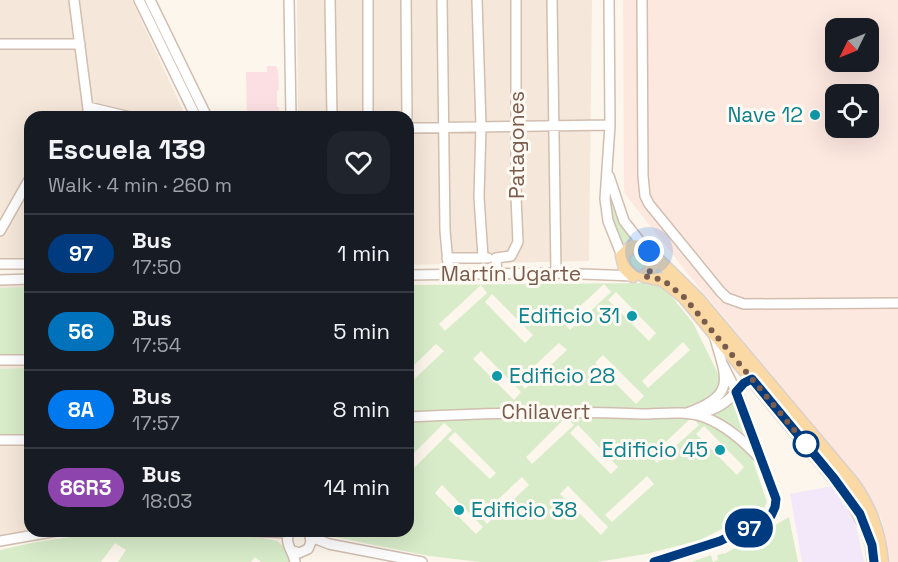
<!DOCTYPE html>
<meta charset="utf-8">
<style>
body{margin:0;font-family:"Space Grotesk",sans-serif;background:#20242c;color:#f1f3f6;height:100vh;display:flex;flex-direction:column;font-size:22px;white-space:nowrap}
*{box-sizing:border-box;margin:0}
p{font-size:20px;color:#9ea1a6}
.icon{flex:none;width:33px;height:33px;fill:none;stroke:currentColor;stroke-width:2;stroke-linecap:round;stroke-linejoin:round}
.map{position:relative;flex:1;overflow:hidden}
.side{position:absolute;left:24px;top:111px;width:390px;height:426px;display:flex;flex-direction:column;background:#171b24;border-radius:18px;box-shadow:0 6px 24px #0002}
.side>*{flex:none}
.badge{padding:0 12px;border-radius:20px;font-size:21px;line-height:39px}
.needle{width:39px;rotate:227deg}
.buttons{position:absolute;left:825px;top:18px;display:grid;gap:12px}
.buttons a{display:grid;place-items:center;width:54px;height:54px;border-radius:12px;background:#171b24;box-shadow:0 6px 24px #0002;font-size:30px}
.you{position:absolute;width:30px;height:30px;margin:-15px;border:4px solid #fff;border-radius:50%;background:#1a73e8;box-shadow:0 0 0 9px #1a73e833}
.map>.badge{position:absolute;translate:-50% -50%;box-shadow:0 0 0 3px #fff}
.round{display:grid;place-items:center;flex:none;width:63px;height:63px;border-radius:18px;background:#20242c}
.head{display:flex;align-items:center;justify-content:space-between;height:102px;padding:0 24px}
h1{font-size:28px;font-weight:800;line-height:45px}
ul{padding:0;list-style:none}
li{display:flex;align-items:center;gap:18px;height:78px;padding:0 24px;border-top:2px solid #363941}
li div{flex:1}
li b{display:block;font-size:22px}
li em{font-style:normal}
li .badge{min-width:66px;font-weight:700;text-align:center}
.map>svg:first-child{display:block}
.residential{fill:#f5e8da}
.commercial{fill:#fde8e0;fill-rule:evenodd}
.education{fill:#f3e8fa}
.medical{fill:#fbdfe3}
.green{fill:#d8ecc9;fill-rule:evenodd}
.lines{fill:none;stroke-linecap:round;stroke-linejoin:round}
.minor-casing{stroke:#d1beb0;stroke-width:12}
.major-casing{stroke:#dad1cd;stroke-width:15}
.minor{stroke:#fff;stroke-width:9}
.major{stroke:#fbd9a5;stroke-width:12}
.line-casing{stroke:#fff;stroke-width:14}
.line{stroke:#003b80;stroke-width:9}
.walk{stroke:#7a5c4d;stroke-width:6;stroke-dasharray:0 10.8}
.culture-dot{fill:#0f9aa8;stroke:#fffaf3;stroke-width:2}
.stop-dot{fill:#fff;stroke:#003b80;stroke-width:3}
.labels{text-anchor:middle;stroke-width:6;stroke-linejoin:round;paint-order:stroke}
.culture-label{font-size:21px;fill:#0d838f;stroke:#fffaf3;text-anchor:end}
.street-label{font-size:21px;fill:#7a5c4d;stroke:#fffaf3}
</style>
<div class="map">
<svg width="898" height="562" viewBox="0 0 898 562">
<rect width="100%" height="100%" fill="#fdf6ec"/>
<path class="residential" d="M0 0H132L186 117H30V258H0Z
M297 0H592L589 261 408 265V117H298Z
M0 284H30V531H100L64 534 0 546Z"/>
<path class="commercial" d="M623 0H898V562H890L882 520 870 498 844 462 688 274 625 194 624 189ZM836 28H868V62H836ZM836 94H868V128H836Z"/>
<path class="education" d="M832 486 855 522 864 562H802L790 494Z"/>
<path class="medical" d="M267 66H276L278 71 279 90 277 91V107H279L280 117H247L246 72H267Z"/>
<path class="green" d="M608 182 634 240 622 249 610 218Z
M628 262a10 10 0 1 1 20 0a10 10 0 1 1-20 0Z
M644 283 664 287 693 323 734 406 767 502 764 508 700 540 646 554 598 562H480L429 556 325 535 321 531H355L361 536 366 531H408V491L413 486 408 481V467L412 470 452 430 444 423 408 459V385L444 351 436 344 408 371V285ZM604 284 611 292 570 330 563 322ZM481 285 487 293 445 331 439 324ZM616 292 656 333 649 341 608 300ZM492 294 533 335 525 343 485 302ZM683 342 690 350 648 388 642 381ZM559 343 567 350 525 389 518 381ZM481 351 521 392 514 400 473 359ZM603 355 644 396 636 404 595 363ZM566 417 574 425 532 464 526 457ZM692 417 699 425 657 463 651 456ZM578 425 618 467 611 474 570 433ZM704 426 744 467 737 475 696 434ZM455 432 496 473 490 479 448 439ZM647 476 654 484 612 522 605 515ZM522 477 529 485 487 524 480 516ZM442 485 483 527 476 534 435 493ZM568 486 608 527 601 535 560 494Z
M30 287V355L0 356V288Z
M30 368V436H0V369Z
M789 517 798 562H692L711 555 713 562 718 560 717 555 726 553Z
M134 531H192L263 538 277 541 285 548 291 562H261L255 557 251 562H118L126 550 115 543 101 562H0V550C44 539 89 534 134 531Z"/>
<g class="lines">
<defs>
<path id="minor" d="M74 0 89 117
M139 0 196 117
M150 0 207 117
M289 0 291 117
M330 0 332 117
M368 0V117
M406 0 407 117
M442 0 445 230 449 275
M477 0 481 126 479 197 483 257
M552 0 556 273
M609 0 610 125 605 199 608 221 622 256
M642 0 643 176 645 196 649 204 720 291 727 298 744 304 898 303
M0 44H80
M88 107 130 117
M408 128 610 125
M609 176 624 221 645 248
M0 231 30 178
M447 258H488
M0 264H30
M408 275 556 273 634 276
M497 275 496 258 511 256 518 242 516 197V0
M0 280 30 279
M0 360H30
M687 413C738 395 726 378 714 335
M696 413C711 412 724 405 734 394 740 388 744 382 752 379
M408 417C486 413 563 411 641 414 661 414 685 410 704 417 728 426 746 443 762 461
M0 440H30
M249 531 288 533
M290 531C283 543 293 550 295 562
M311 537 329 544 422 562
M0 541 57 531
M291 550 299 553 308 549 311 542 309 531
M654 562 720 541 771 516 775 507 776 499 739 397 723 365"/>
<path id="major" d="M649 251 698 299 852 482C870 507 879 531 882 562
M633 276 625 268 622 256 631 247C650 242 662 265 644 276
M644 276 663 280 684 297 833 477 852 502 866 527 872 545 874 562"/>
</defs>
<use href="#minor" class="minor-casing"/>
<use href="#major" class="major-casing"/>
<use href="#minor" class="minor"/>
<use href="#major" class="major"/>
</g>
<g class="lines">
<defs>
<path id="line" d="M654 562 720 541 771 516 775 507 776 499 736 392 744 383 752 379 833 477 860 514 872 545 874 562"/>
</defs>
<use href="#line" class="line-casing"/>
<use href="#line" class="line"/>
<path class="walk" d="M649 251 653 264 649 273 644 276 663 280 684 297 810 449 806 444"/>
</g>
<g class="culture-dot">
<circle cx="815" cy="115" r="6"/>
<circle cx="632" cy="316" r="6"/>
<circle cx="497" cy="376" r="6"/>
<circle cx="720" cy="450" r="6"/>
<circle cx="459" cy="510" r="6"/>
</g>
<circle class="stop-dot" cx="806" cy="444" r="12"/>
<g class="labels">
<g class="culture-label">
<text x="803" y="122">Nave 12</text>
<text x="620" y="323">Edificio 31</text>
<text x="509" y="383" text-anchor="start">Edificio 28</text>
<text x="708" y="457">Edificio 45</text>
<text x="471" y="517" text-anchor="start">Edificio 38</text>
</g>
<g class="street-label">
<text transform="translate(517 145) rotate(-90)" y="7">Patagones</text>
<text x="511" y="281">Martín Ugarte</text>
<text x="546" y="419">Chilavert</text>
</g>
</g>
</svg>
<div class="buttons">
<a><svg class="needle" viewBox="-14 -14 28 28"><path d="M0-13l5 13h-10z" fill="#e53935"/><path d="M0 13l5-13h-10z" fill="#9ea1a6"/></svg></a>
<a><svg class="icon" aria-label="locate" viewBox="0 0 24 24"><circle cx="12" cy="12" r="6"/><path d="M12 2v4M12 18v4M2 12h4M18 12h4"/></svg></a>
</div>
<div class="you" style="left:649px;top:251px"></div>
<b class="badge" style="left:749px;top:528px;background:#003b80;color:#fff">97</b>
<section class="side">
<div class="head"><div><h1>Escuela 139</h1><p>Walk · 4 min · 260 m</p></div><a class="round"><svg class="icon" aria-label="heart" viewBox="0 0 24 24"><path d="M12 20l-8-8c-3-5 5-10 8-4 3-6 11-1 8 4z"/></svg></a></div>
<ul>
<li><span class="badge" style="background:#003b80;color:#fff">97</span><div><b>Bus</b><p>17:50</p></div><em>1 min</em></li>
<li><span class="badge" style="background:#0072bc;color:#fff">56</span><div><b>Bus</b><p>17:54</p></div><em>5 min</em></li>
<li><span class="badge" style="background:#0079ef;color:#fff">8A</span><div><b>Bus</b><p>17:57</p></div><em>8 min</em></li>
<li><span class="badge" style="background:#8e44ad;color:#fff">86R3</span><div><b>Bus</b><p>18:03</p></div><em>14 min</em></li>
</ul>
</section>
</div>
